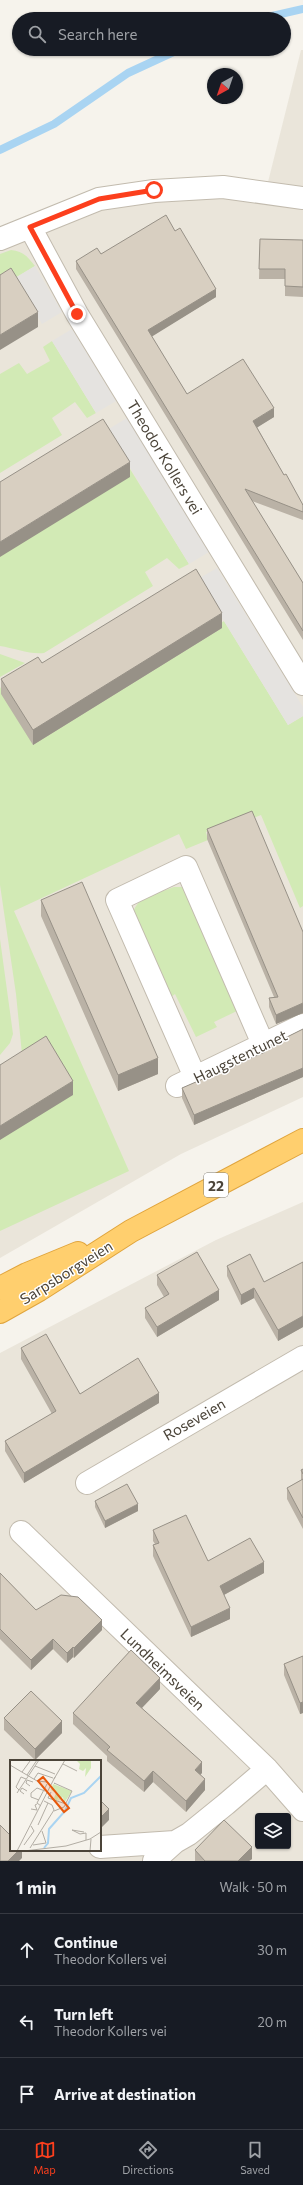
<!DOCTYPE html>
<html lang="en">
<head>
<meta charset="utf-8">
<style>
	body { margin:0; font-family:Commissioner,sans-serif; background:#242831; color:#f1f3f6 }
	.controls { position:absolute; right:12px; bottom:12px; display:grid; overflow:hidden; border-radius:4px; box-shadow:0 1px 3px #0004 }
	.controls button { width:36px; height:36px; display:grid; place-items:center; padding:0; border:0; border-bottom:1px solid #363941; background:#171b24; color:#f1f3f6; font:20px sans-serif }
	.compass { position:absolute; left:207px; top:68px; width:36px; height:36px; border-radius:50%; background:#171b24; box-shadow:0 1px 3px #0004; rotate:220deg }
	.stop { position:absolute; width:12px; height:12px; margin:-9px; border:3px solid #fc3f1d; border-radius:50%; background:#fff }
	.stop.end { background:#fc3f1d; border-color:#fff; box-shadow:0 1px 4px #0008 }
	.list { margin:0; padding:0; list-style:none }
	h2 { display:flex; justify-content:space-between; align-items:center; height:52px; margin:0; padding:0 16px; font-size:17px }
	h2 small { font-size:13px; font-weight:400; color:#9ea1a6 }
	.list li { display:grid; grid-template-columns:26px 1fr auto; gap:12px; align-items:center; box-sizing:border-box; height:72px; padding:0 16px; border-top:1px solid #363941 }
	.list b { display:block; font-size:15px; white-space:nowrap }
	.list p { margin:0; font-size:13px; white-space:nowrap; color:#9ea1a6 }
	.list em { font-size:13px; font-style:normal; color:#9ea1a6 }
	.icon { flex:none; width:22px; height:22px; fill:none; stroke:currentColor; stroke-width:2; stroke-linecap:round; stroke-linejoin:round }
	.map { position:relative; flex:none; width:303px; height:1861px; overflow:hidden }
	.search { position:absolute; background:#171b24; box-shadow:0 1px 3px #0004; left:12px; right:12px; top:12px; height:44px; display:flex; align-items:center; gap:10px; box-sizing:border-box; padding:0 14px; border-radius:22px; color:#9ea1a6; font-size:15px }
	.sheet { height:268px; background:#171b24 }
	nav { display:flex; justify-content:space-around; align-items:center; box-sizing:border-box; height:56px; border-top:1px solid #363941; background:#171b24; font-size:11px; color:#9ea1a6 }
	nav a { display:grid; justify-items:center; gap:2px }
	nav .on { color:#fc3f1d }
	.map>svg:first-child { display:block }
	.residential { fill:#eae5da; fill-rule:evenodd }
	.green { fill:#d2eab5 }
	.parking { fill:#e5e3e0 }
	.lines { fill:none; stroke-linecap:round; stroke-linejoin:round }
	.stream { stroke:#a9d4f2; stroke-width:8 }
	.minor-casing { stroke:#c2bbae; stroke-width:24 }
	.highway-casing { stroke:#e0a43c; stroke-width:24 }
	.minor { stroke:#fff; stroke-width:22 }
	.highway { stroke:#ffcf6e; stroke-width:22 }
	.wall { fill:#bab2a6 }
	.shaded-wall { fill:#979187 }
	.building { fill:#d8cfc1; stroke:#979187 }
	.route { stroke:#fc3f1d; stroke-width:5 }
	.labels { text-anchor:middle; dominant-baseline:central; stroke-width:3; stroke-linejoin:round; paint-order:stroke }
	.shield { fill:#fff; stroke:#817c74; stroke-width:1 }
	.shield-label { font-size:14px; font-weight:bold; fill:#4b4439 }
	.street-label { font-size:15px; fill:#4b4439; stroke:#fff }
	.inset-river { fill:none; stroke:#a9d4f2; stroke-width:2 }
	.inset-road { fill:none; stroke:#b2ada4; stroke-width:1 }
	.view { fill:#e8590c; fill-opacity:0.15; stroke:#e8590c; stroke-width:2 }
	.inset-edge { fill:none; stroke:#4b4439; stroke-width:2 }
</style>
</head>
<body>
<div class="map">
<svg width="303" height="1861" viewBox="0 0 303 1861">
	<rect width="100%" height="100%" fill="#f6f3ec"/>
	<path class="residential" d="M 301,50 L 303,50 L 303,1097 L 181,1154 L 0,1258 L 0,237 L 44,223 L 147,198 L 223,193 L 263,202 Z
		M 303,1202 L 303,1861 L 0,1861 L 0,1353 L 216,1240 ZM 11,1761 L 100,1761 L 100,1850 L 11,1850 ZM 258,1816 L 288,1816 L 288,1846 L 258,1846 Z"/>
	<path class="green" d="M 11,250 C 23,251 28,257 35,266 L 15,278 L 9,269 L 0,275 L 0,254 Z
		M 52,341 L 96,413 L 87,418 L 75,402 L 52,418 L 62,435 L 0,473 L 0,374 L 19,363 L 27,374 L 50,361 L 43,347 Z
		M 130,469 L 189,564 L 179,569 L 167,558 L 145,572 L 153,586 L 44,653 C 31,655 14,648 0,646 L 0,549 Z
		M 224,621 L 288,725 L 303,716 L 303,906 L 300,908 L 261,815 L 253,818 L 251,813 L 206,832 L 208,840 L 186,849 L 179,834 L 14,911 L 129,1171 L 0,1231 L 0,1138 L 23,1064 L 16,994 L 0,885 L 0,687 L 33,740 Z
		M 0,654 L 25,663 L 0,677 Z
		M 174,887 L 182,887 L 187,894 L 237,1011 L 214,1022 L 217,1027 L 196,1037 L 175,994 L 170,998 L 133,913 C 137,896 159,893 174,887 Z
		M 0,939 L 13,1034 L 10,1043 L 0,1055 Z"/>
	<path class="parking" d="M 35,266 L 62,312 L 42,324 L 15,278 Z
		M 72,329 L 116,401 L 96,413 L 52,341 Z
		M 127,418 L 209,552 L 189,564 L 107,430 Z
		M 217,568 L 303,707 L 303,716 L 288,725 L 198,579 Z"/>
	<g class="lines">
		<path class="stream" d="M 259,19 L 303,9
			M 0,150 L 54,124 L 128,73 L 180,49"/>
		<g class="minor-casing">
			<path id="minor" d="M 30,227 L 77,314 L 303,684
				M 0,239 L 99,199 L 154,191 L 223,187 L 303,198
				M 195,1077 L 117,900 L 186,867 L 263,1044
				M 177,1086 L 303,1025
				M 87,1483 L 303,1357
				M 21,1532 L 267,1769 L 303,1810
				M 100,1847 L 175,1842
				M 154,1861 L 175,1842 L 189,1834 L 226,1804 L 267,1769"/>
		</g>
		<g class="highway-casing">
			<path id="highway" d="M 0,1288 L 27,1274 L 78,1253
				M 0,1312 L 39,1290 L 131,1231 L 303,1140"/>
		</g>
		<use href="#minor" class="minor"/>
		<use href="#highway" class="highway"/>
	</g>
	<path class="wall" d="M 175,231 L 216,297 L 151,336 L 187,394 L 274,417 L 257,427 L 284,475 L 303,505 L 303,504 L 303,520 L 252,501 L 303,583 L 303,640 L 76,269 L 76,261 L 101,254 Z
		M 260,239 L 303,240 L 303,297 L 285,296 L 285,279 L 259,279 Z
		M 222,628 L 33,745 L 1,694 L 1,679 L 42,663 Z
		M 207,829 L 303,932 L 303,1013 L 276,1024 L 269,1007 L 269,998 L 274,997 L 207,839 Z
		M 41,900 L 158,1074 L 118,1091 L 41,916 Z
		M 303,1029 L 303,1077 L 194,1125 L 182,1098 L 182,1088 L 263,1053 L 263,1049 Z
		M 303,1262 L 303,1327 L 278,1341 L 254,1298 L 241,1305 L 227,1276 L 227,1266 L 264,1282 Z
		M 157,1275 L 219,1300 L 157,1337 L 145,1318 L 145,1308 L 164,1297 L 157,1285 Z
		M 21,1348 L 80,1394 L 159,1403 L 24,1483 L 5,1451 L 5,1441 L 52,1414 L 21,1359 Z
		M 303,1469 L 303,1529 L 287,1499 L 287,1488 L 301,1480 L 301,1470 Z
		M 95,1501 L 138,1511 L 105,1528 L 95,1507 Z
		M 153,1530 L 208,1561 L 264,1573 L 224,1595 L 230,1619 L 191,1637 L 153,1556 L 153,1545 L 155,1544 L 153,1541 Z
		M 0,1573 L 36,1610 L 102,1630 L 74,1658 L 73,1657 L 67,1663 L 53,1649 L 31,1670 L 0,1639 Z
		M 303,1656 L 303,1713 L 300,1714 L 284,1675 L 284,1664 Z
		M 160,1689 L 142,1708 L 202,1773 L 200,1774 L 205,1790 L 186,1812 L 153,1782 L 144,1792 L 107,1761 L 107,1756 L 73,1724 L 73,1713 Z
		M 4,1718 L 62,1733 L 35,1760 L 4,1730 Z
		M 195,1850 L 252,1859 L 249,1861 L 195,1861 Z"/>
	<path class="shaded-wall" d="M 216,289 L 216,297 L 148,339 L 148,330 Z
		M 38,312 L 38,327 L 0,350 L 0,335 Z
		M 274,408 L 274,417 L 253,430 L 253,421 Z
		M 130,462 L 130,477 L 0,557 L 0,542 Z
		M 222,613 L 222,628 L 33,745 L 33,730 Z
		M 303,1003 L 303,1013 L 276,1024 L 276,1015 Z
		M 158,1058 L 158,1074 L 118,1091 L 118,1075 Z
		M 303,1068 L 303,1077 L 194,1125 L 194,1115 Z
		M 73,1081 L 73,1095 L 0,1140 L 0,1126 Z
		M 254,1288 L 254,1298 L 241,1305 L 241,1295 Z
		M 219,1290 L 219,1300 L 157,1337 L 157,1327 Z
		M 303,1316 L 303,1327 L 278,1341 L 278,1330 Z
		M 159,1393 L 159,1403 L 24,1483 L 24,1473 Z
		M 138,1504 L 138,1511 L 105,1528 L 105,1521 Z
		M 264,1562 L 264,1573 L 220,1597 L 220,1586 Z
		M 230,1608 L 230,1619 L 191,1637 L 191,1627 Z
		M 102,1620 L 102,1630 L 74,1658 L 74,1648 Z
		M 53,1639 L 53,1649 L 31,1670 L 31,1660 Z
		M 73,1647 L 73,1657 L 67,1663 L 67,1653 Z
		M 160,1678 L 160,1689 L 136,1714 L 136,1703 Z
		M 303,1702 L 303,1713 L 300,1714 L 300,1703 Z
		M 62,1721 L 62,1733 L 35,1760 L 35,1749 Z
		M 202,1762 L 202,1773 L 195,1781 L 195,1770 Z
		M 153,1771 L 153,1782 L 144,1792 L 144,1781 Z
		M 205,1779 L 205,1790 L 186,1812 L 186,1801 Z
		M 109,1809 L 109,1820 L 100,1829 L 100,1818 Z
		M 252,1847 L 252,1859 L 249,1861 L 238,1861 Z
		M 19,1850 L 22,1850 L 22,1858 L 19,1861 L 8,1861 Z"/>
	<path class="building" d="M 166,215 L 175,231 L 180,228 L 216,289 L 148,330 L 187,394 L 243,359 L 274,408 L 253,421 L 284,475 L 286,474 L 303,505 L 303,504 L 303,512 L 245,489 L 303,583 L 303,631 L 76,261 L 97,248 L 101,254 Z
		M 260,239 L 303,240 L 303,287 L 285,286 L 285,269 L 259,269 Z
		M 11,268 L 38,312 L 0,335 L 0,275 Z
		M 103,419 L 130,462 L 0,542 L 0,482 Z
		M 196,569 L 222,613 L 33,730 L 1,679 L 38,657 L 42,663 Z
		M 252,811 L 303,932 L 303,1003 L 276,1015 L 269,998 L 278,997 L 207,829 Z
		M 82,882 L 158,1058 L 118,1075 L 41,900 Z
		M 303,1029 L 303,1068 L 194,1115 L 182,1088 L 265,1052 L 263,1049 Z
		M 46,1036 L 73,1081 L 0,1126 L 0,1065 Z
		M 197,1252 L 219,1290 L 157,1327 L 145,1308 L 169,1294 L 157,1275 Z
		M 250,1254 L 264,1282 L 303,1262 L 303,1316 L 278,1330 L 254,1288 L 241,1295 L 227,1266 Z
		M 46,1334 L 80,1394 L 138,1358 L 159,1393 L 24,1473 L 5,1441 L 56,1411 L 21,1348 Z
		M 303,1469 L 303,1474 L 301,1470 Z
		M 303,1479 L 303,1518 L 287,1488 Z
		M 127,1484 L 138,1504 L 105,1521 L 95,1501 Z
		M 186,1515 L 208,1561 L 250,1538 L 264,1562 L 220,1586 L 230,1608 L 191,1627 L 153,1545 L 159,1543 L 153,1530 Z
		M 0,1573 L 36,1610 L 61,1595 L 78,1597 L 102,1620 L 74,1648 L 73,1647 L 67,1653 L 53,1639 L 31,1660 L 0,1629 Z
		M 131,1650 L 160,1678 L 136,1703 L 202,1762 L 195,1770 L 205,1779 L 186,1801 L 153,1771 L 144,1781 L 107,1750 L 110,1747 L 73,1713 Z
		M 303,1656 L 303,1702 L 300,1703 L 284,1664 Z
		M 31,1691 L 62,1721 L 35,1749 L 4,1718 Z
		M 100,1800 L 109,1809 L 100,1818 Z
		M 224,1820 L 252,1847 L 238,1861 L 205,1861 L 195,1850 Z
		M 0,1825 L 11,1836 L 11,1850 L 19,1850 L 8,1861 L 0,1861 Z"/>
	<g class="lines">
		<path class="route" d="M 77,314 L 30,227 L 99,199 L 154,190"/>
	</g>
	<g class="labels">
		<rect class="shield" x="204" y="1173" width="24" height="24" rx="3"/>
		<g class="shield-label">
			<text x="216" y="1185">22</text>
		</g>
		<g class="street-label">
			<text transform="translate(165 457) rotate(59)">Theodor Kollers vei</text>
			<text transform="translate(240 1056) rotate(-26)">Haugstentunet</text>
			<text transform="translate(66 1272) rotate(-32)">Sarpsborgveien</text>
			<text transform="translate(194 1419) rotate(-30)">Roseveien</text>
			<text transform="translate(163 1669) rotate(44)">Lundheimsveien</text>
		</g>
	</g>
	<g transform="translate(10 1760)">
		<rect width="91" height="91" fill="#f6f3ec"/>
		<path d="M 81,0 L 81,8 L 75,17 L 76,8 L 73,11 L 69,9 L 70,4 L 66,0 ZM 43,24 L 62,31 L 54,43 L 53,37 L 48,41 L 49,36 L 47,41 L 39,38 L 44,38 L 46,33 L 41,30 Z" fill="#d2eab5"/>
		<path class="inset-river" d="M 34,88 L 38,83 L 39,69 L 55,51 L 61,38 L 74,33 L 91,16"/>
		<path class="inset-road" d="M 53,4 L 67,11M 0,5 L 27,21 L 37,22M 25,6 L 45,14M 12,12 L 20,1M 17,15 L 27,0M 24,19 L 28,13 L 43,18M 44,19 L 55,0M 20,26 L 16,23 L 17,20 L 23,22M 9,30 L 6,27 L 11,17 L 16,19M 41,32 L 38,38 L 56,44M 7,33 L 29,0M 14,34 L 10,31 L 12,28 L 17,31M 29,40 L 21,37 L 21,33 L 27,28 L 35,31M 31,46 L 27,43 L 37,24M 21,49 L 27,50 L 25,45 L 27,44M 44,51 L 54,47 L 62,31 L 44,23 L 45,24M 28,65 L 38,43M 74,72 L 62,70 L 70,74 L 76,73 L 76,80M 14,85 L 24,71 L 21,66M 23,85 L 36,83 L 32,71M 20,88 L 44,50 L 42,45 L 34,41M 7,91 L 45,17M 14,91 L 56,86 L 80,79 L 91,72M 80,91 L 81,79"/>
		<path class="view" d="M 33,17 L 59,48 L 54,52 L 28,21 Z"/>
		<rect width="91" height="91" class="inset-edge"/>
	</g>
</svg>
<div class="controls">
<button><svg class="icon" aria-label="layers" viewBox="0 0 24 24"><path d="M12 4l9 5-9 5-9-5zM3 14l9 5 9-5"/></svg></button>
</div>
<svg class="compass" viewBox="-18 -18 36 36"><path d="M0-13l5 13h-10z" fill="#e53935"/><path d="M0 13l5-13h-10z" fill="#9ea1a6"/></svg>
<div class="stop" style="left:154px;top:190px"></div>
<div class="stop end" style="left:77px;top:314px"></div>
<div class="search"><svg class="icon" aria-label="search" viewBox="0 0 24 24"><circle cx="10" cy="10" r="6"/><path d="M15 15l6 6"/></svg>Search here</div>
</div>
<section class="sheet">
<h2>1 min<small>Walk · 50 m</small></h2>
<ul class="list">
<li><svg class="icon" aria-label="ahead" viewBox="0 0 24 24"><path d="M12 20V5M6 11l6-6 6 6"/></svg><div><b>Continue</b><p>Theodor Kollers vei</p></div><em>30 m</em></li>
<li><svg class="icon" aria-label="left" viewBox="0 0 24 24"><path d="M17 20v-9H6M10 6l-5 5 5 5"/></svg><div><b>Turn left</b><p>Theodor Kollers vei</p></div><em>20 m</em></li>
<li><svg class="icon" aria-label="arrive" viewBox="0 0 24 24"><path d="M6 21V4h12l-3 4 3 4H6"/></svg><div><b>Arrive at destination</b></div></li>
</ul>
</section>
<nav>
<a class="on"><svg class="icon" aria-label="map" viewBox="0 0 24 24"><path d="M3 6l6-2 6 2 6-2v14l-6 2-6-2-6 2zM9 4v14M15 6v14"/></svg>Map</a>
<a><svg class="icon" aria-label="directions" viewBox="0 0 24 24"><path d="M12 3l9 9-9 9-9-9zM9 14v-3h6M13 9l2 2-2 2"/></svg>Directions</a>
<a><svg class="icon" aria-label="saved" viewBox="0 0 24 24"><path d="M7 4h10v16l-5-4-5 4z"/></svg>Saved</a>
</nav>
</body>
</html>
